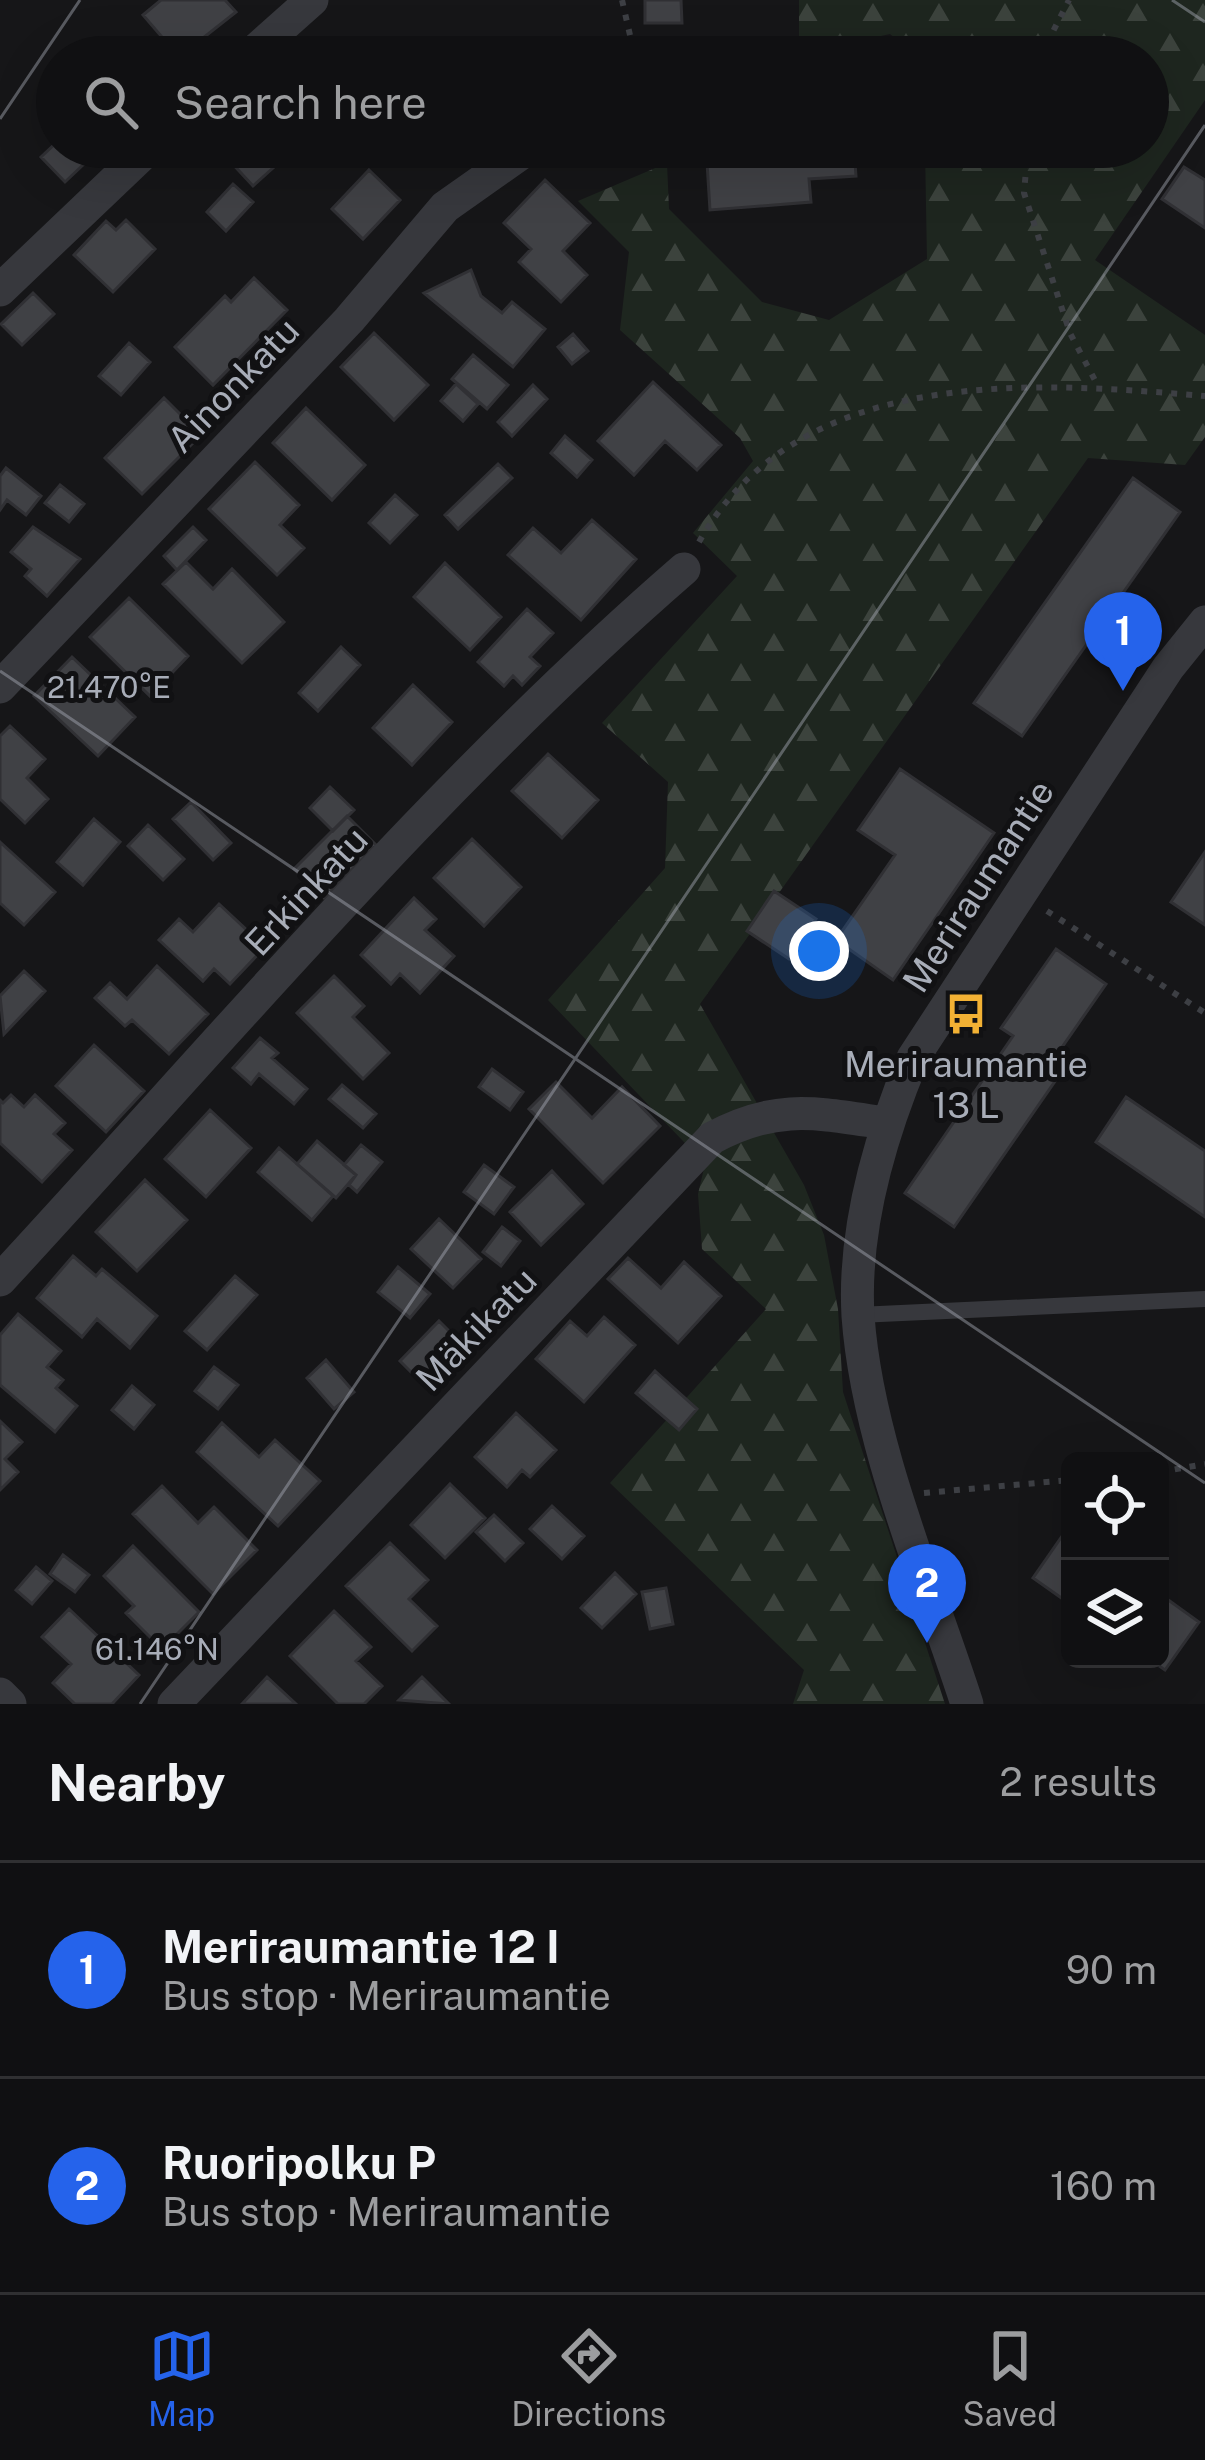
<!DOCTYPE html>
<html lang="en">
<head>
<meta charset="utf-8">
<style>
	body { margin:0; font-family:"Public Sans",sans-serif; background:#1e1e20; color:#f1f3f6 }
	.controls { position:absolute; right:36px; bottom:36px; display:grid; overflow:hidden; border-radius:18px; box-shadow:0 12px 48px #0002 }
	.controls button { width:108px; height:108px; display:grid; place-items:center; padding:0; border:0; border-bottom:3px solid #303032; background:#101012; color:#f1f3f6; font:60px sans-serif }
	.you { position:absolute; left:819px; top:951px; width:42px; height:42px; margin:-30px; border:9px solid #fff; border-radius:50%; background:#1a73e8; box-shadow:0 0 0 18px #1a73e833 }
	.badge { display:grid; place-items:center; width:78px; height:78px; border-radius:50%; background:#2563eb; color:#fff; font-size:39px; font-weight:700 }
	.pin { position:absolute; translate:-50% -99px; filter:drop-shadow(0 3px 6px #0008) }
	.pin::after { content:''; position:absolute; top:63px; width:42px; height:36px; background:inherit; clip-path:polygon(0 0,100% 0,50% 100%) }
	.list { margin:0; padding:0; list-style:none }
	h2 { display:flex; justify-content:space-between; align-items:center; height:156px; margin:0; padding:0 48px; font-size:51px }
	h2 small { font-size:39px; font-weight:400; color:#9c9d9f }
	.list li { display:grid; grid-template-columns:78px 1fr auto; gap:36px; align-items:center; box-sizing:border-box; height:216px; padding:0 48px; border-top:3px solid #303032 }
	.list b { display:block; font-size:45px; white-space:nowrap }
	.list p { margin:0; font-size:39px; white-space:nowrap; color:#9c9d9f }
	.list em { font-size:39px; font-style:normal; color:#9c9d9f }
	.icon { flex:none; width:66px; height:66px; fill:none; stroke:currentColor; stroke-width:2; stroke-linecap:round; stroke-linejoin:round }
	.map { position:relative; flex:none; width:1205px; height:1704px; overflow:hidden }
	.search { position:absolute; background:#101012; box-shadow:0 12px 48px #0002; left:36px; right:36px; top:36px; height:132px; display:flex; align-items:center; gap:30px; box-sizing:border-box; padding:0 42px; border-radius:66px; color:#9c9d9f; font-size:45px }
	.sheet { height:588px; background:#101012 }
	nav { display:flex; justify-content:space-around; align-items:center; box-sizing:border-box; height:168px; border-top:3px solid #303032; background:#101012; font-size:33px; color:#9c9d9f }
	nav a { display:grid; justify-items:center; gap:6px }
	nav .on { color:#2563eb }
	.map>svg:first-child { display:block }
	.forest { fill:url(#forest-firs) }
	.building { fill:#404145; stroke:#303034; stroke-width:3 }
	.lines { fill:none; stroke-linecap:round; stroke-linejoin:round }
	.path { stroke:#3d3f44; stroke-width:6; stroke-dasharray:6 9; stroke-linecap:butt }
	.service { stroke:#37383d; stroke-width:16 }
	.minor { stroke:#37383d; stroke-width:33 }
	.ticks { fill:none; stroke:#a8adb8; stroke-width:3; stroke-opacity:0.45 }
	.labels { text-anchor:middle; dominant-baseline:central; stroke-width:10; stroke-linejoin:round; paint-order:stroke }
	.street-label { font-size:36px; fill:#a8adb8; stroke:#111113 }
	.poi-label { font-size:36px; fill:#a8adb8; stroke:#111113 }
	.ticks-label { font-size:30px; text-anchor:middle; fill:#a8adb8; stroke:#111113; stroke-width:10; stroke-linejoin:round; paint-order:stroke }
</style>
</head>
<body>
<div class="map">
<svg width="1205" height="1704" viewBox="0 0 1205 1704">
	<defs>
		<pattern id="forest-firs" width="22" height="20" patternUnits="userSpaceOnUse" patternTransform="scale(3)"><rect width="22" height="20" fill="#1e261f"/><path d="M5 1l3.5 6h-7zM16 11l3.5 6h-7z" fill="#3c433d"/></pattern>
	</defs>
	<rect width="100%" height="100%" fill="#161618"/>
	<path class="forest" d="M 799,0 L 1205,0 L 1205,100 L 1095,260 L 1205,335 L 1205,437 L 1185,465 L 1088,458 L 700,1004 L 804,1185 L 824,1235 L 838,1309 L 843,1392 L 945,1704 L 793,1704 L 804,1670 L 610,1483 L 766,1309 L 702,1249 L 698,1194 L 705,1164 L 548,1000 L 665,868 L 668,782 L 602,723 L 737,576 L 693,533 L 753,461 L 740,438 L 620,330 L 629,252 L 578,201 L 667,163 L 669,209 L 762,302 L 829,320 L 927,259 L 925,147 L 1148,147 L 1148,57 L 919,57 L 890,34 L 799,54 Z"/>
	<path class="building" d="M 161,0 L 225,0 L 236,12 L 179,57 L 143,15 Z
		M 645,0 L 681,0 L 682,23 L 645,23 Z
		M 57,142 L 57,147 L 102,147 L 65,182 L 41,157 Z
		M 244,147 L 253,147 L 273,168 L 253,186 L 229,160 Z
		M 706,147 L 854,147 L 856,176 L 809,179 L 811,202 L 710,210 Z
		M 1184,167 L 1205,180 L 1205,228 L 1162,199 Z
		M 369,170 L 400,200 L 363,239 L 332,209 Z
		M 545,180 L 590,223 L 563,251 L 587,275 L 561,302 L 519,262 L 531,249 L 504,223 Z
		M 233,184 L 253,202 L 226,231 L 207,212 Z
		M 126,220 L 155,249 L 113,292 L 74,255 L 106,221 L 116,230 Z
		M 471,270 L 481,296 L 502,313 L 512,302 L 545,329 L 513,367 L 424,293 Z
		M 254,278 L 287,310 L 213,385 L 175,347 L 225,296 L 231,302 Z
		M 33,293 L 54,314 L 22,345 L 1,324 Z
		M 374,333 L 428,385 L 394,420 L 341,367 Z
		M 573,334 L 588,351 L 572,364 L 558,347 Z
		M 129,343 L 150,362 L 121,395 L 99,376 Z
		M 473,355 L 508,385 L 487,409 L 452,379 Z
		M 653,382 L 721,445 L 697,470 L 665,441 L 634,475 L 598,441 Z
		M 456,384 L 478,404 L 463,421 L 441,401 Z
		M 533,385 L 547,399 L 512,436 L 498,422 Z
		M 164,398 L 201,435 L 142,494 L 105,458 Z
		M 306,408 L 365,465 L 332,500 L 273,443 Z
		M 565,436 L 592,460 L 577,477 L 551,453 Z
		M 255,462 L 299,505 L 280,525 L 304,548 L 277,575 L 209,509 Z
		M 498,464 L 512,478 L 458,529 L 445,515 Z
		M 6,468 L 41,496 L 26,515 L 7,500 L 0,510 L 0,476 Z
		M 1133,478 L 1180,512 L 1022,736 L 974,703 Z
		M 60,485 L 84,504 L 69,522 L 45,503 Z
		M 395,495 L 417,515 L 390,543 L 369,523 Z
		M 592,520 L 636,559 L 581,620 L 508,555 L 533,528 L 561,553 Z
		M 33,527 L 80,559 L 47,596 L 25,576 L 31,569 L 11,552 Z
		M 193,527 L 206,540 L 177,570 L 164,556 Z
		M 186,562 L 213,589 L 232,569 L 284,622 L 242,663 L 163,584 Z
		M 445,563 L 501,617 L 470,650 L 414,597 Z
		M 129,598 L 188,656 L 150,696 L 90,637 Z
		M 527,609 L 553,633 L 530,657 L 540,666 L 522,685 L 513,676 L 504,686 L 478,662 Z
		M 341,647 L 360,665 L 318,711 L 299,693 Z
		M 72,657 L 135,717 L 98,756 L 34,696 Z
		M 413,685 L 452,722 L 412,765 L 373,728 Z
		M 10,726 L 45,759 L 27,778 L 48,799 L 25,823 L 0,799 L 0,736 Z
		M 548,754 L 598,800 L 562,838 L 512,791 Z
		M 900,769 L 994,833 L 893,980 L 836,940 L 895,855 L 858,830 Z
		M 330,787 L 354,810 L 333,831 L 310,808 Z
		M 191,802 L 231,843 L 213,860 L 173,819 Z
		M 347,816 L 376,845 L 324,898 L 294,869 Z
		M 94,819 L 120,842 L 83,885 L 57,862 Z
		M 148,825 L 184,859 L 163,880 L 128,846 Z
		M 472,839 L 521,887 L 484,926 L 434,878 Z
		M 0,842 L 55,892 L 24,925 L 0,903 Z
		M 1205,852 L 1205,925 L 1171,902 Z
		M 774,891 L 816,919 L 789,959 L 747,931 Z
		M 414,898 L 436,919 L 425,930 L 454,956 L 420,993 L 400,974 L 391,984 L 361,955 Z
		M 219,904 L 265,947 L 230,984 L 214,969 L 203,981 L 159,940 L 179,919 L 193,932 Z
		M 1056,949 L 1106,984 L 1049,1066 L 1060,1074 L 954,1227 L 905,1193 L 1013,1036 L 1001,1028 Z
		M 157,966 L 208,1014 L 169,1054 L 132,1020 L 125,1026 L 95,998 L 110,983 L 127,999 Z
		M 24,971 L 45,991 L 4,1034 L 0,996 Z
		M 334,976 L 364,1006 L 353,1017 L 389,1053 L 363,1079 L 297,1013 Z
		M 260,1038 L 278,1053 L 272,1058 L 307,1089 L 294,1104 L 259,1074 L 251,1084 L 233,1068 Z
		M 94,1045 L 144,1091 L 106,1132 L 56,1086 Z
		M 492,1069 L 523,1092 L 510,1110 L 479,1087 Z
		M 556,1082 L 592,1118 L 622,1087 L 660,1126 L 603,1183 L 529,1109 Z
		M 342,1085 L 376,1114 L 363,1128 L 329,1099 Z
		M 11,1095 L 24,1107 L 35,1095 L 65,1123 L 54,1134 L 72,1150 L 42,1182 L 0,1143 L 0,1100 L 3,1103 Z
		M 1126,1097 L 1205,1151 L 1205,1217 L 1096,1142 Z
		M 210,1110 L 251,1148 L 206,1197 L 165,1159 Z
		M 317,1141 L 356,1175 L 336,1198 L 297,1164 Z
		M 361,1145 L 382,1162 L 357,1192 L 349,1185 L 356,1175 L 344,1165 Z
		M 279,1148 L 333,1196 L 312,1220 L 258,1172 Z
		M 484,1165 L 514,1187 L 494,1214 L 464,1192 Z
		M 552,1171 L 583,1204 L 541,1245 L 510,1212 Z
		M 145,1180 L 187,1220 L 137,1271 L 96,1232 Z
		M 439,1219 L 481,1259 L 453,1288 L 411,1249 Z
		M 502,1227 L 520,1241 L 501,1266 L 483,1252 Z
		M 73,1256 L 96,1276 L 102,1269 L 157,1316 L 130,1348 L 97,1319 L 82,1337 L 37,1298 Z
		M 628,1258 L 661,1288 L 684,1262 L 721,1296 L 678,1343 L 608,1279 Z
		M 398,1267 L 430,1294 L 410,1318 L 378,1292 Z
		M 235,1276 L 257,1295 L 207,1350 L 185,1331 Z
		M 18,1314 L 61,1351 L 47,1367 L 63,1380 L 56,1388 L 77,1406 L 55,1432 L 0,1385 L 0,1335 Z
		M 604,1317 L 635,1345 L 584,1402 L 536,1359 L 570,1321 L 587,1336 Z
		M 439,1321 L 472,1354 L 433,1394 L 400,1361 Z
		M 326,1360 L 354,1392 L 334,1409 L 307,1378 Z
		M 214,1367 L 238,1385 L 218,1409 L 195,1391 Z
		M 655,1371 L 697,1409 L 679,1430 L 636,1393 Z
		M 132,1386 L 154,1405 L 134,1429 L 112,1410 Z
		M 516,1413 L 556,1450 L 530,1477 L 522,1470 L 507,1487 L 475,1457 Z
		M 0,1421 L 22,1442 L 5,1459 L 18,1472 L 0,1490 Z
		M 222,1423 L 259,1457 L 275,1440 L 320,1481 L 278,1526 L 197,1452 Z
		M 450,1484 L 485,1518 L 445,1558 L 411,1525 Z
		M 162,1486 L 198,1523 L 214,1507 L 257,1550 L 213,1594 L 133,1514 Z
		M 552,1506 L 584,1536 L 562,1559 L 530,1529 Z
		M 494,1515 L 523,1543 L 505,1561 L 476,1532 Z
		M 1067,1529 L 1070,1531 L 1070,1604 L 1033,1578 Z
		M 390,1543 L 428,1580 L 409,1599 L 437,1626 L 412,1651 L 346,1586 Z
		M 133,1546 L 199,1612 L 162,1649 L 126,1613 L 134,1606 L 104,1576 Z
		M 63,1555 L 89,1575 L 75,1592 L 50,1574 Z
		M 36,1567 L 52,1581 L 32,1604 L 16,1590 Z
		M 615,1573 L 636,1594 L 602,1628 L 581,1608 Z
		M 666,1588 L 673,1624 L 650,1629 L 642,1592 Z
		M 1160,1594 L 1199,1622 L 1165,1670 L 1149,1659 L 1160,1659 Z
		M 69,1609 L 139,1675 L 112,1704 L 75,1704 L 53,1683 L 71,1664 L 42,1637 Z
		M 334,1611 L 371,1647 L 356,1661 L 382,1686 L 364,1704 L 338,1704 L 290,1656 Z
		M 267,1677 L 296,1704 L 242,1704 Z
		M 422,1677 L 449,1704 L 399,1700 Z"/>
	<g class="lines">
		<path class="path" d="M 622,0 L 635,57
			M 1040,57 L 1069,0
			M 1028,147 L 1024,193 L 1070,333 L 1098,386
			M 699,542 C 799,365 1030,381 1205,396
			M 1047,911 L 1205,1013
			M 1160,1472 L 1205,1464
			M 924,1493 L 1070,1480"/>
		<path class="service" d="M 858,1315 L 1205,1299"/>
		<path class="minor" d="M 248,57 L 312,0
			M 0,290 L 150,147
			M 0,687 L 349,320 L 445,207 L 530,147
			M 0,1280 C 223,1039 436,784 684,569
			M 0,1694 L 10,1704
			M 174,1704 L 712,1138 C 777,1103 816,1113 885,1123
			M 967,1704 C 928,1583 867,1443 858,1316 C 853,1229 880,1137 913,1058 L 1168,668 L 1205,622"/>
	</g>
	<path class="ticks" d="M 1172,0 L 1205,22M 0,119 L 80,0M 0,671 L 1205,1483M 140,1704 L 1205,125"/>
	<defs>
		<g id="bus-bare" transform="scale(3.24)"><path d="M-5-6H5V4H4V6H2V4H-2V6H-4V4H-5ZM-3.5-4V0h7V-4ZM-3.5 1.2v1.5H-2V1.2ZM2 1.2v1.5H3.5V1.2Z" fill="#f2b134" stroke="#111113" stroke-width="2.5" paint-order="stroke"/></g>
	</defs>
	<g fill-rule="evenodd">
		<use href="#bus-bare" x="966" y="1014"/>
	</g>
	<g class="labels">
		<g class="street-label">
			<text transform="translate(233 385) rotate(-46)">Ainonkatu</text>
			<text transform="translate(978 886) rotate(-57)">Meriraumantie</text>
			<text transform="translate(306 891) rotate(-47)">Erkinkatu</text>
			<text transform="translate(476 1329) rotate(-46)">Mäkikatu</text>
		</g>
		<g class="poi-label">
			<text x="966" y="1064">Meriraumantie<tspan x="966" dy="41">13 L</tspan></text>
		</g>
	</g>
	<g class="ticks-label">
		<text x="109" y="698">21.470°E</text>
		<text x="157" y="1660">61.146°N</text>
	</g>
</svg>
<div class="controls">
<button><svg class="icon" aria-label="locate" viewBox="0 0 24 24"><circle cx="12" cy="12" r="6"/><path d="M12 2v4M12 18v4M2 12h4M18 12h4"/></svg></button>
<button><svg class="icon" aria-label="layers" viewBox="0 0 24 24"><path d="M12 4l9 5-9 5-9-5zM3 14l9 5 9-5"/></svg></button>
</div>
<div class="you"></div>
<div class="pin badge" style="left:1123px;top:691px">1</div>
<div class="pin badge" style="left:927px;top:1643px">2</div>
<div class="search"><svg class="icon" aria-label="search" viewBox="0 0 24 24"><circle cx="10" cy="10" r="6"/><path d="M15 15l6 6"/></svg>Search here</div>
</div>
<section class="sheet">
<h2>Nearby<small>2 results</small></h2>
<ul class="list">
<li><span class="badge">1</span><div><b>Meriraumantie 12 I</b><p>Bus stop · Meriraumantie</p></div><em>90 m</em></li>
<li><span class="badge">2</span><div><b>Ruoripolku P</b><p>Bus stop · Meriraumantie</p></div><em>160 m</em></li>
</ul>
</section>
<nav>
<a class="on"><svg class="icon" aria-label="map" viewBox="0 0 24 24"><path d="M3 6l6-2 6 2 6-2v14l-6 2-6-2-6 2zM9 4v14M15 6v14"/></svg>Map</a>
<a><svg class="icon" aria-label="directions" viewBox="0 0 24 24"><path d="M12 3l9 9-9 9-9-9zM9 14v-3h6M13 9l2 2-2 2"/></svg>Directions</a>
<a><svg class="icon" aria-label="saved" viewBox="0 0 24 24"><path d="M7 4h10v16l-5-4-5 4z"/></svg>Saved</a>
</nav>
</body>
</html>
